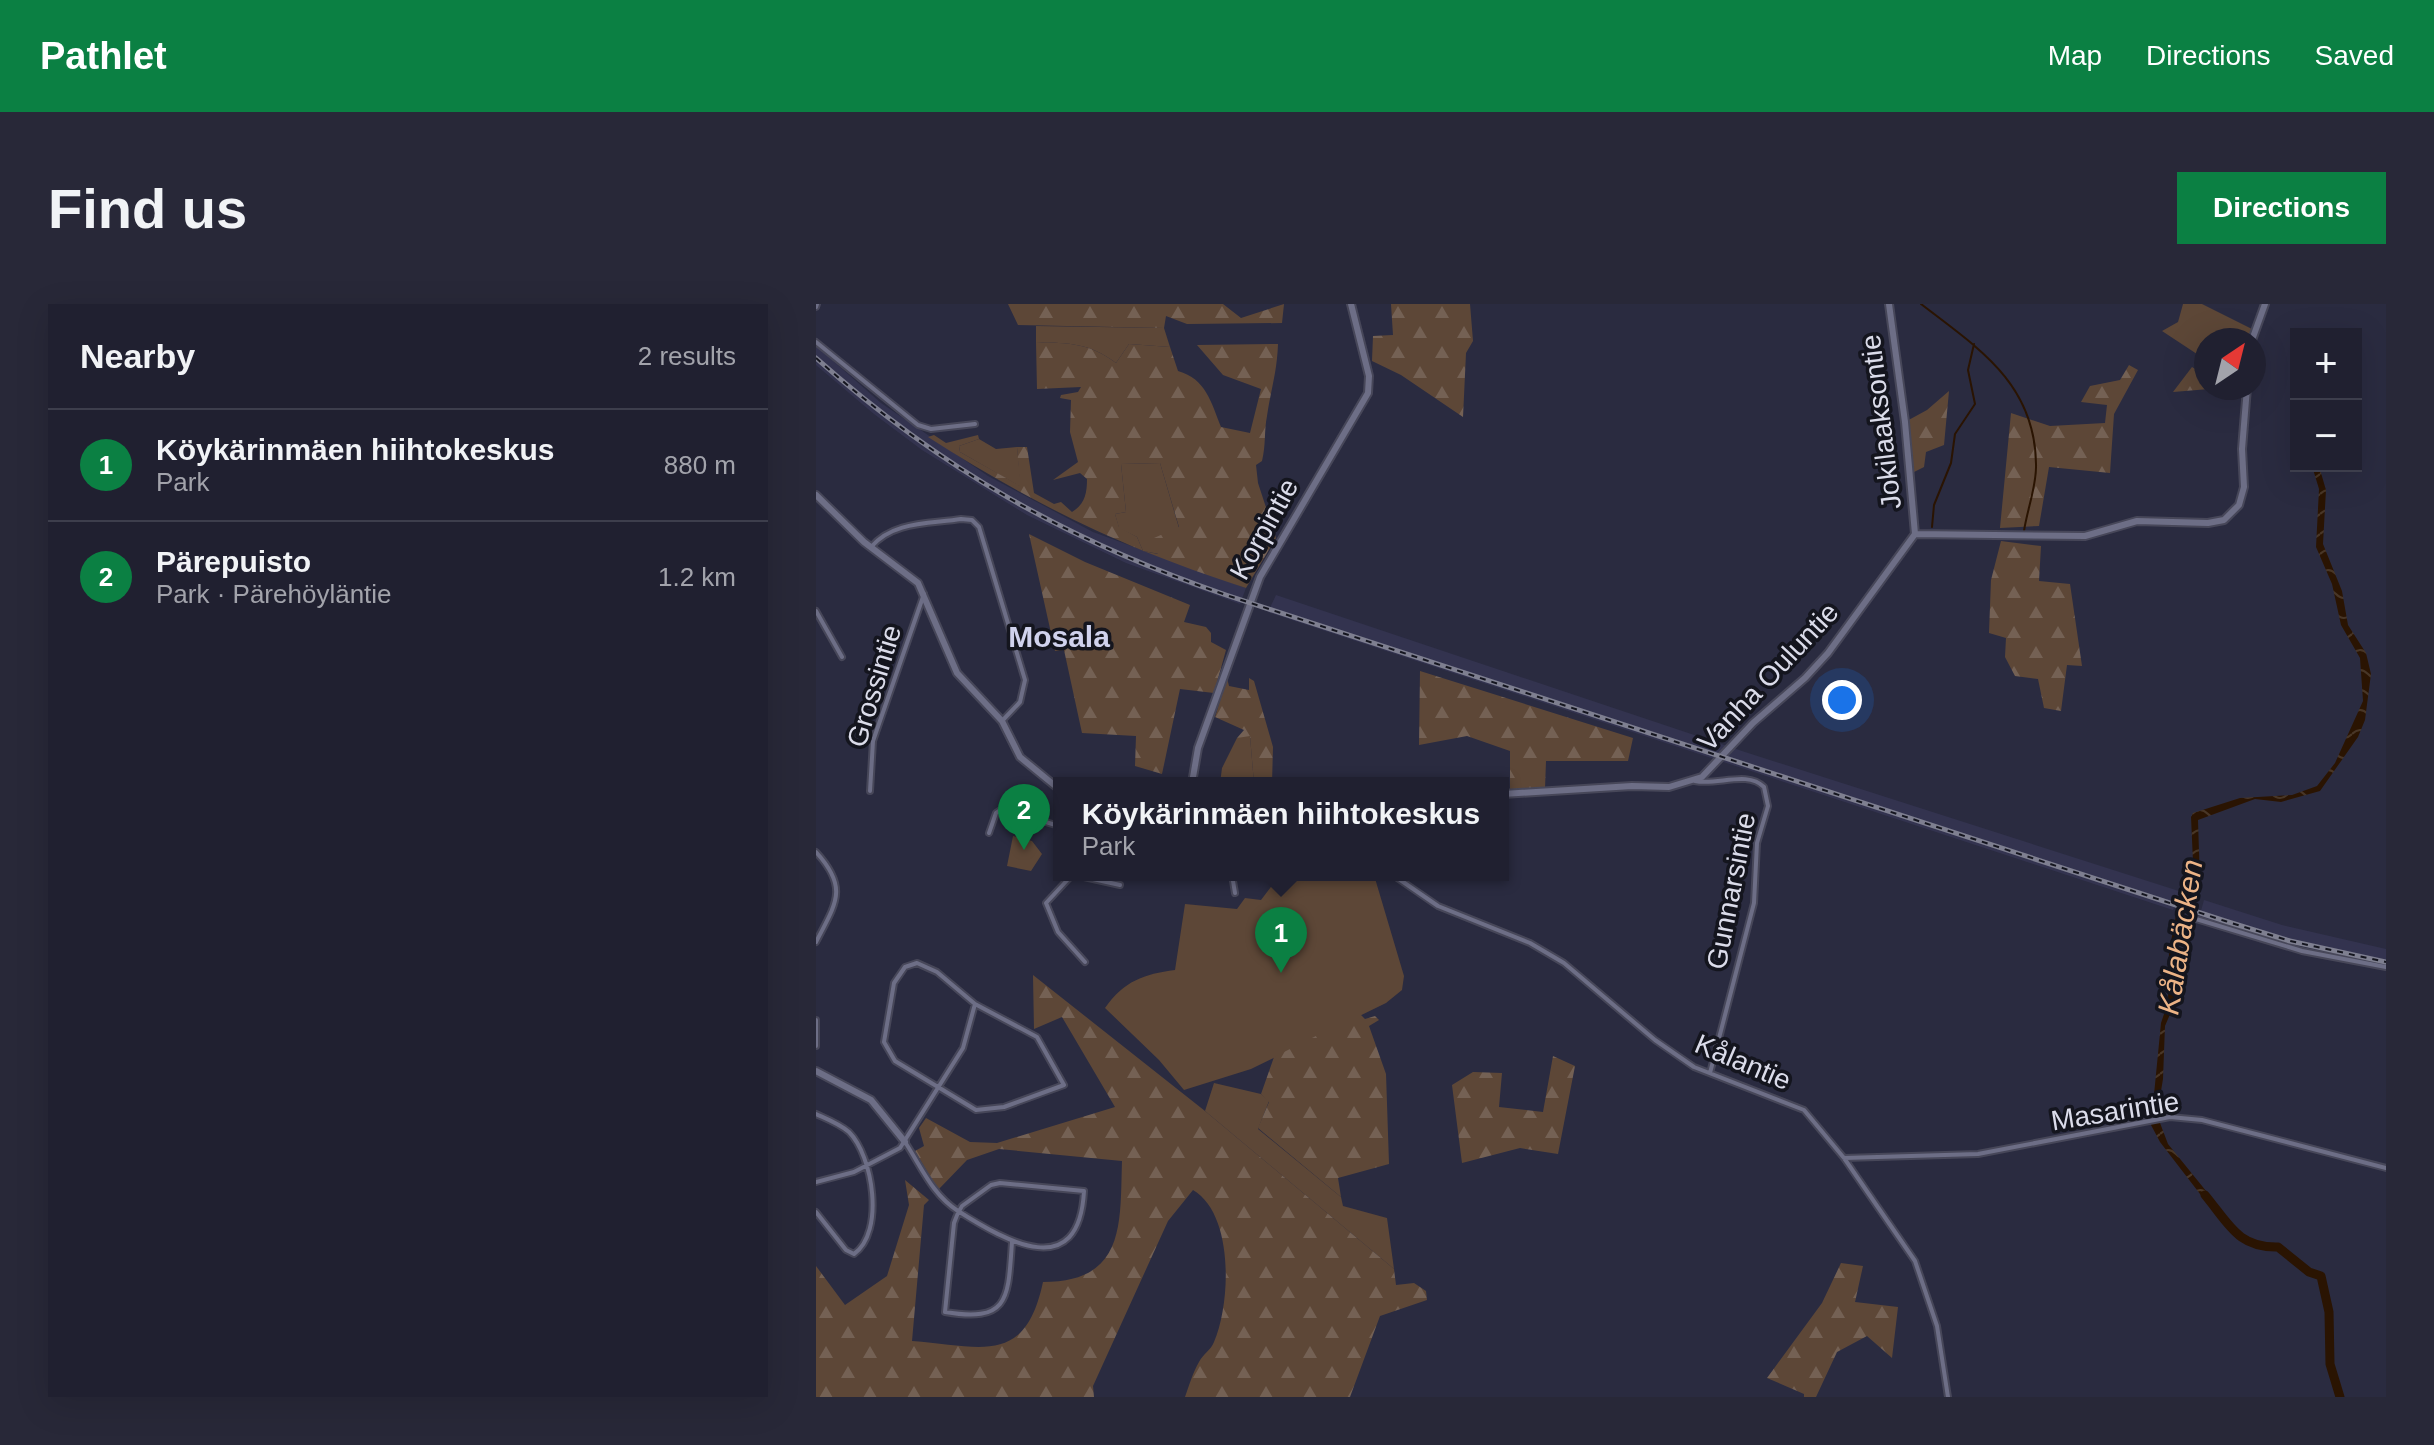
<!DOCTYPE html>
<html lang="en">
<head>
<meta charset="utf-8">
<style>
	body { margin:0; font-family:Helvetica,sans-serif; background:#282838; color:#f1f3f6 }
	.controls { position:absolute; right:24px; top:24px; display:grid; overflow:hidden; border-radius:0px; box-shadow:0 8px 32px #0002 }
	.controls button { width:72px; height:72px; display:grid; place-items:center; padding:0; border:0; border-bottom:2px solid #3d3e4c; background:#202030; color:#f1f3f6; font:40px sans-serif }
	.compass { position:absolute; left:1378px; top:24px; width:72px; height:72px; border-radius:50%; background:#202030; box-shadow:0 8px 32px #0002; rotate:35deg }
	.you { position:absolute; left:1026px; top:396px; width:28px; height:28px; margin:-20px; border:6px solid #fff; border-radius:50%; background:#1a73e8; box-shadow:0 0 0 12px #1a73e833 }
	.badge { display:grid; place-items:center; width:52px; height:52px; border-radius:50%; background:#0b8043; color:#fff; font-size:26px; font-weight:700 }
	.pin { position:absolute; translate:-50% -66px; filter:drop-shadow(0 2px 4px #0008) }
	.pin::after { content:''; position:absolute; top:42px; width:28px; height:24px; background:inherit; clip-path:polygon(0 0,100% 0,50% 100%) }
	.popup { position:absolute; left:237px; top:473px; width:456px; height:104px; box-sizing:border-box; display:grid; place-content:center; border-radius:0px; background:#202030; filter:drop-shadow(0 2px 6px #0005); font-size:26px; white-space:nowrap; color:#a2a3ab }
	.popup b { font-size:30px; color:#f1f3f6 }
	.popup::after { content:''; position:absolute; left:50%; top:100%; margin-left:-16px; border:16px solid transparent; border-top-color:#202030 }
	.list { margin:0; padding:0; list-style:none }
	h2 { display:flex; justify-content:space-between; align-items:center; height:104px; margin:0; padding:0 32px; font-size:34px }
	h2 small { font-size:26px; font-weight:400; color:#a2a3ab }
	.list li { display:grid; grid-template-columns:52px 1fr auto; gap:24px; align-items:center; box-sizing:border-box; height:112px; padding:0 32px; border-top:2px solid #3d3e4c }
	.list b { display:block; font-size:30px; white-space:nowrap }
	.list p { margin:0; font-size:26px; white-space:nowrap; color:#a2a3ab }
	.list em { font-size:26px; font-style:normal; color:#a2a3ab }
	.map { position:relative; flex:none; width:1570px; height:1093px; overflow:hidden; border-radius:0px }
	header { display:flex; align-items:center; gap:48px; box-sizing:border-box; height:112px; padding:0 40px; background:#0b8043; color:#fff }
	header strong { font-size:38px }
	nav { display:flex; gap:44px; margin-inline-start:auto; font-size:28px }
	.intro { display:flex; align-items:center; justify-content:space-between; box-sizing:border-box; height:192px; padding:0 48px }
	h1 { margin:0; font-size:56px }
	.button { padding:20px 36px; border-radius:0px; background:#0b8043; color:#fff; font-size:28px; font-weight:700 }
	main { display:flex; gap:48px; padding:0 48px }
	aside { flex:1; background:#202030; border-radius:0px; box-shadow:0 8px 32px #0002 }
	.map>svg:first-child { display:block }
	.built { fill:#33334f }
	.green { fill:#5d4737 }
	.forest { fill:url(#forest-firs); fill-rule:evenodd }
	.water { fill:url(#water-waves) }
	.lines { fill:none; stroke-linecap:round; stroke-linejoin:round }
	.stream { stroke:#2a1402; stroke-width:2 }
	.river { stroke:#2a1402; stroke-width:9 }
	.street-casing { stroke:#474759; stroke-width:8 }
	.secondary-casing { stroke:#474759; stroke-width:10 }
	.street { stroke:#6d6e86; stroke-width:4 }
	.secondary { stroke:#6d6e86; stroke-width:6 }
	.rail-casing { stroke:#7e7f90; stroke-width:5 }
	.rail { stroke:#14151e; stroke-width:2; stroke-dasharray:6; stroke-linecap:butt }
	.labels { text-anchor:middle; dominant-baseline:central; stroke-width:7; stroke-linejoin:round; paint-order:stroke }
	.street-label { font-size:28px; fill:#dbdcea; stroke:#14151e }
	.neighbourhood-label { font-size:30px; font-weight:bold; fill:#d0d2ed; stroke:#14151e }
	.water-label { font-size:30px; font-style:italic; fill:#ecb386; stroke:#14151e }
</style>
</head>
<body>
<header>
<strong>Pathlet</strong>
<nav><a>Map</a><a>Directions</a><a>Saved</a></nav>
</header>
<div class="intro"><h1>Find us</h1><a class="button">Directions</a></div>
<main>
<aside>
<h2>Nearby<small>2 results</small></h2>
<ul class="list">
<li><span class="badge">1</span><div><b>Köykärinmäen hiihtokeskus</b><p>Park</p></div><em>880 m</em></li>
<li><span class="badge">2</span><div><b>Pärepuisto</b><p>Park · Pärehöyläntie</p></div><em>1.2 km</em></li>
</ul>
</aside>
<div class="map">
<svg width="1570" height="1093" viewBox="0 0 1570 1093">
	<defs>
		<pattern id="forest-firs" width="22" height="20" patternUnits="userSpaceOnUse" patternTransform="scale(2)"><rect width="22" height="20" fill="#5d4737"/><path d="M5 1l3.5 6h-7zM16 11l3.5 6h-7z" fill="#746154"/></pattern>
		<pattern id="water-waves" width="16" height="10" patternUnits="userSpaceOnUse" patternTransform="scale(2)"><rect width="16" height="10" fill="#2a1402"/><path d="M0 5q4-4 8 0t8 0" fill="none" stroke="#483627"/></pattern>
	</defs>
	<rect width="100%" height="100%" fill="#2a2b40"/>
	<path class="built" d="M 0,42 L 65,99 L 172,172 L 277,228 L 430,284 L 424,300 L 310,259 L 211,211 L 106,146 L 58,110 L 0,61 Z
		M 460,291 L 929,448 L 1366,588 L 1357,606 L 452,308 Z
		M 1388,596 L 1466,621 L 1570,645 L 1570,663 L 1383,614 Z"/>
	<path class="green" d="M 1367,0 L 1386,0 L 1436,25 L 1432,36 L 1415,36 L 1401,31 L 1398,36 L 1390,36 L 1390,56 L 1346,27 L 1362,18 Z
		M 220,22 L 348,24 L 354,43 L 313,40 L 300,59 C 274,39 253,39 220,38 Z
		M 163,135 L 180,145 L 201,143 L 205,183 L 144,148 L 143,142 Z
		M 344,159 L 363,224 L 343,250 L 327,247 L 321,233 L 303,224 L 299,210 L 310,208 L 305,160 Z
		M 430,431 L 434,432 L 438,479 L 404,479 L 406,464 L 421,434 Z
		M 197,532 L 216,537 L 226,550 L 215,567 L 191,562 Z
		M 464,571 L 558,571 L 588,672 L 586,686 L 570,699 L 435,765 L 368,786 L 343,756 L 289,704 C 308,677 328,670 359,666 L 369,600 L 421,605 L 429,594 L 445,596 Z
		M 398,779 L 445,790 L 453,797 L 442,825 L 525,893 L 527,902 L 571,914 L 578,965 L 389,807 Z"/>
	<path class="forest" d="M 192,0 L 407,0 L 425,14 L 468,0 L 466,19 L 371,20 L 350,12 L 348,24 L 202,21 Z
		M 575,0 L 654,0 L 657,37 L 650,49 L 647,113 L 585,71 L 556,57 L 557,32 L 577,31 Z
		M 220,38 C 253,39 274,39 300,59 L 313,40 L 354,43 L 362,67 C 390,75 395,98 405,123 L 434,129 L 445,85 L 407,71 L 381,41 L 462,40 C 461,68 455,85 451,112 C 448,127 450,141 446,157 L 440,161 L 442,179 L 460,234 L 430,284 C 309,245 218,201 112,133 L 118,131 L 130,139 L 162,131 L 163,135 L 143,142 L 144,148 L 204,182 L 201,143 L 211,143 L 218,189 L 238,200 L 245,198 L 256,208 C 269,200 271,189 271,175 L 264,169 L 237,176 L 262,158 L 254,128 L 255,96 L 244,94 L 245,91 L 262,88 L 265,83 L 221,85 ZM 344,159 L 363,223 L 338,234 L 342,250 L 327,247 L 321,233 L 303,223 L 299,210 L 310,208 L 305,160 Z
		M 1313,61 L 1322,66 L 1298,110 L 1294,169 L 1233,163 L 1223,222 L 1184,224 L 1195,109 L 1234,122 L 1289,119 L 1291,101 L 1265,98 L 1274,82 L 1304,76 Z
		M 1376,63 L 1390,72 L 1390,84 L 1405,84 L 1357,88 Z
		M 1133,87 L 1128,141 L 1110,148 L 1108,163 L 1094,170 L 1089,118 L 1111,106 Z
		M 213,230 L 269,258 L 374,301 L 368,318 L 390,323 L 395,329 L 395,338 L 410,346 L 398,389 L 364,385 L 346,470 L 319,462 L 320,432 L 266,429 L 248,346 L 239,347 Z
		M 1185,237 L 1225,242 L 1223,277 L 1254,280 L 1266,362 L 1251,361 L 1245,407 L 1228,404 L 1222,375 L 1199,372 L 1189,353 L 1190,334 L 1173,329 L 1175,276 Z
		M 604,367 L 817,434 L 812,457 L 730,457 L 729,485 L 694,487 L 694,447 L 651,432 L 603,441 Z
		M 411,374 L 413,382 L 433,386 L 433,374 L 438,377 L 457,443 L 456,479 L 438,479 L 434,432 L 421,434 L 428,426 L 399,413 Z
		M 217,671 L 389,807 L 578,965 L 580,981 L 598,979 L 610,987 L 611,996 L 564,1012 L 534,1093 L 369,1093 C 373,1082 377,1068 383,1058 C 387,1050 395,1046 398,1038 C 415,999 418,910 377,886 L 352,917 L 277,1082 L 278,1093 L 0,1093 L 0,962 L 29,1001 L 71,972 L 93,901 L 89,876 L 113,896 L 108,901 L 96,1037 C 165,1042 209,1063 227,978 C 310,978 304,919 306,857 L 183,845 L 151,856 L 122,886 L 99,847 L 108,842 L 103,824 L 110,814 L 154,838 L 181,839 L 299,803 L 246,713 L 218,725 Z
		M 544,710 L 549,715 L 559,712 L 563,716 L 553,722 L 570,770 L 573,860 L 522,874 L 525,893 L 442,824 L 453,798 L 445,790 L 458,753 Z
		M 737,752 L 759,762 L 742,850 L 704,844 L 646,859 L 636,781 L 657,768 L 686,769 L 683,803 L 727,808 Z
		M 1025,959 L 1047,962 L 1039,998 L 1082,1003 L 1076,1054 L 1051,1032 L 1021,1048 L 1000,1093 L 988,1093 L 988,1090 L 951,1074 L 1006,999 Z"/>
	<path class="water" d="M 1496,162 L 1503,162 L 1510,186 L 1507,240 L 1526,287 L 1532,321 L 1550,349 L 1555,370 L 1549,416 L 1542,433 L 1504,487 L 1465,498 L 1439,495 L 1382,516 L 1384,579 L 1373,593 L 1361,635 L 1358,701 L 1349,722 L 1347,775 L 1341,811 L 1352,840 L 1399,898 L 1394,903 L 1344,838 L 1335,821 L 1345,719 L 1352,698 L 1353,648 L 1361,606 L 1368,593 L 1367,584 L 1377,558 L 1375,513 L 1377,509 L 1424,494 L 1476,491 L 1501,482 L 1519,459 L 1547,397 L 1544,354 L 1525,321 L 1516,280 L 1500,243 L 1503,185 Z"/>
	<g class="lines">
		<path class="stream" d="M 1105,0 C 1162,44 1219,79 1220,160 C 1221,181 1211,206 1208,227
			M 1116,223 L 1118,201 L 1135,159 L 1139,130 L 1159,100 L 1152,66 L 1158,40"/>
		<path class="river" d="M 1389,891 C 1413,920 1422,944 1462,943 L 1493,968 L 1505,972 L 1513,1008 L 1514,1060 L 1524,1093"/>
		<g class="street-casing">
			<path id="street" d="M 0,3 L 1,0
				M 0,38 L 102,121 L 115,125 L 159,120
				M 55,243 C 77,217 113,220 145,215 L 156,216 L 163,223 L 209,376 L 204,398 L 186,417
				M 0,307 L 26,353
				M 879,477 C 901,482 931,466 948,483 L 952,502 L 941,539 L 938,599 L 894,769
				M 54,487 L 57,437 L 108,290
				M 173,529 L 180,509 L 186,505 L 243,522
				M 0,548 C 33,584 20,599 0,638
				M 256,571 L 230,599 L 242,628 L 269,658
				M 259,571 L 304,581
				M 416,571 L 419,589
				M 577,571 L 622,602 L 714,639 L 748,659 L 839,736 L 878,763 L 988,806 L 1028,854 L 1099,957 L 1121,1022 L 1132,1093
				M 1380,615 L 1486,647 L 1570,663
				M 101,659 L 121,668 L 159,700 L 221,733 L 248,781 L 188,803 L 160,806 L 79,757 L 68,738 L 78,679 L 89,663 Z
				M 0,716 L 0,742
				M 0,810 C 11,815 24,820 33,828 C 57,852 69,928 38,950 L 30,946 L 0,908
				M 89,838 C 106,864 116,890 142,907 C 191,938 263,979 268,887 L 184,879 L 175,881 L 146,902 C 142,908 140,913 138,919 L 129,1008 C 194,1019 192,994 196,938
				M 1028,854 L 1162,850 L 1354,813 L 1386,816 L 1570,864
				M 0,878 L 38,868 L 84,844 L 147,744 L 159,700"/>
		</g>
		<g class="secondary-casing">
			<path id="secondary" d="M 1073,0 L 1089,118 L 1099,230
				M 1436,36 L 1449,0
				M 0,191 L 48,238 L 102,279 L 141,369 L 186,417 L 204,453 L 243,485
				M 376,479 L 382,444 L 444,273 L 552,89 L 553,72 L 535,0
				M 687,490 L 816,482 L 853,483 L 886,473 L 937,419 L 989,374 L 1012,349 L 1099,230 L 1269,232 L 1321,217 L 1392,219 L 1408,216 L 1423,201 L 1428,183 L 1426,145 L 1431,84
				M 0,767 L 55,796 L 89,838"/>
		</g>
		<use href="#street" class="street"/>
		<use href="#secondary" class="secondary"/>
		<g class="rail-casing">
			<path id="rail" d="M 0,54 C 125,165 252,237 410,291 L 1409,617 L 1474,637 L 1570,658"/>
		</g>
		<use href="#rail" class="rail"/>
	</g>
	<g class="labels">
		<g class="street-label">
			<text transform="translate(1065 118) rotate(-97)">Jokilaaksontie</text>
			<text transform="translate(448 225) rotate(-61)">Korpintie</text>
			<text transform="translate(952 373) rotate(-47)">Vanha Ouluntie</text>
			<text transform="translate(58 382) rotate(-73)">Grossintie</text>
			<text transform="translate(915 587) rotate(-79)">Gunnarsintie</text>
			<text transform="translate(927 758) rotate(23)">Kålantie</text>
			<text transform="translate(1299 807) rotate(-9)">Masarintie</text>
		</g>
		<g class="neighbourhood-label">
			<text x="243" y="332">Mosala</text>
		</g>
		<g class="water-label">
			<text transform="translate(1364 633) rotate(-81)">Kålabäcken</text>
		</g>
	</g>
</svg>
<div class="controls">
<button>+</button>
<button>−</button>
</div>
<svg class="compass" viewBox="-18 -18 36 36"><path d="M0-13l5 13h-10z" fill="#e53935"/><path d="M0 13l5-13h-10z" fill="#a2a3ab"/></svg>
<div class="you"></div>
<div class="pin badge" style="left:465px;top:669px">1</div>
<div class="popup"><b>Köykärinmäen hiihtokeskus</b>Park</div>
<div class="pin badge" style="left:208px;top:546px">2</div>
</div>
</main>
</body>
</html>
